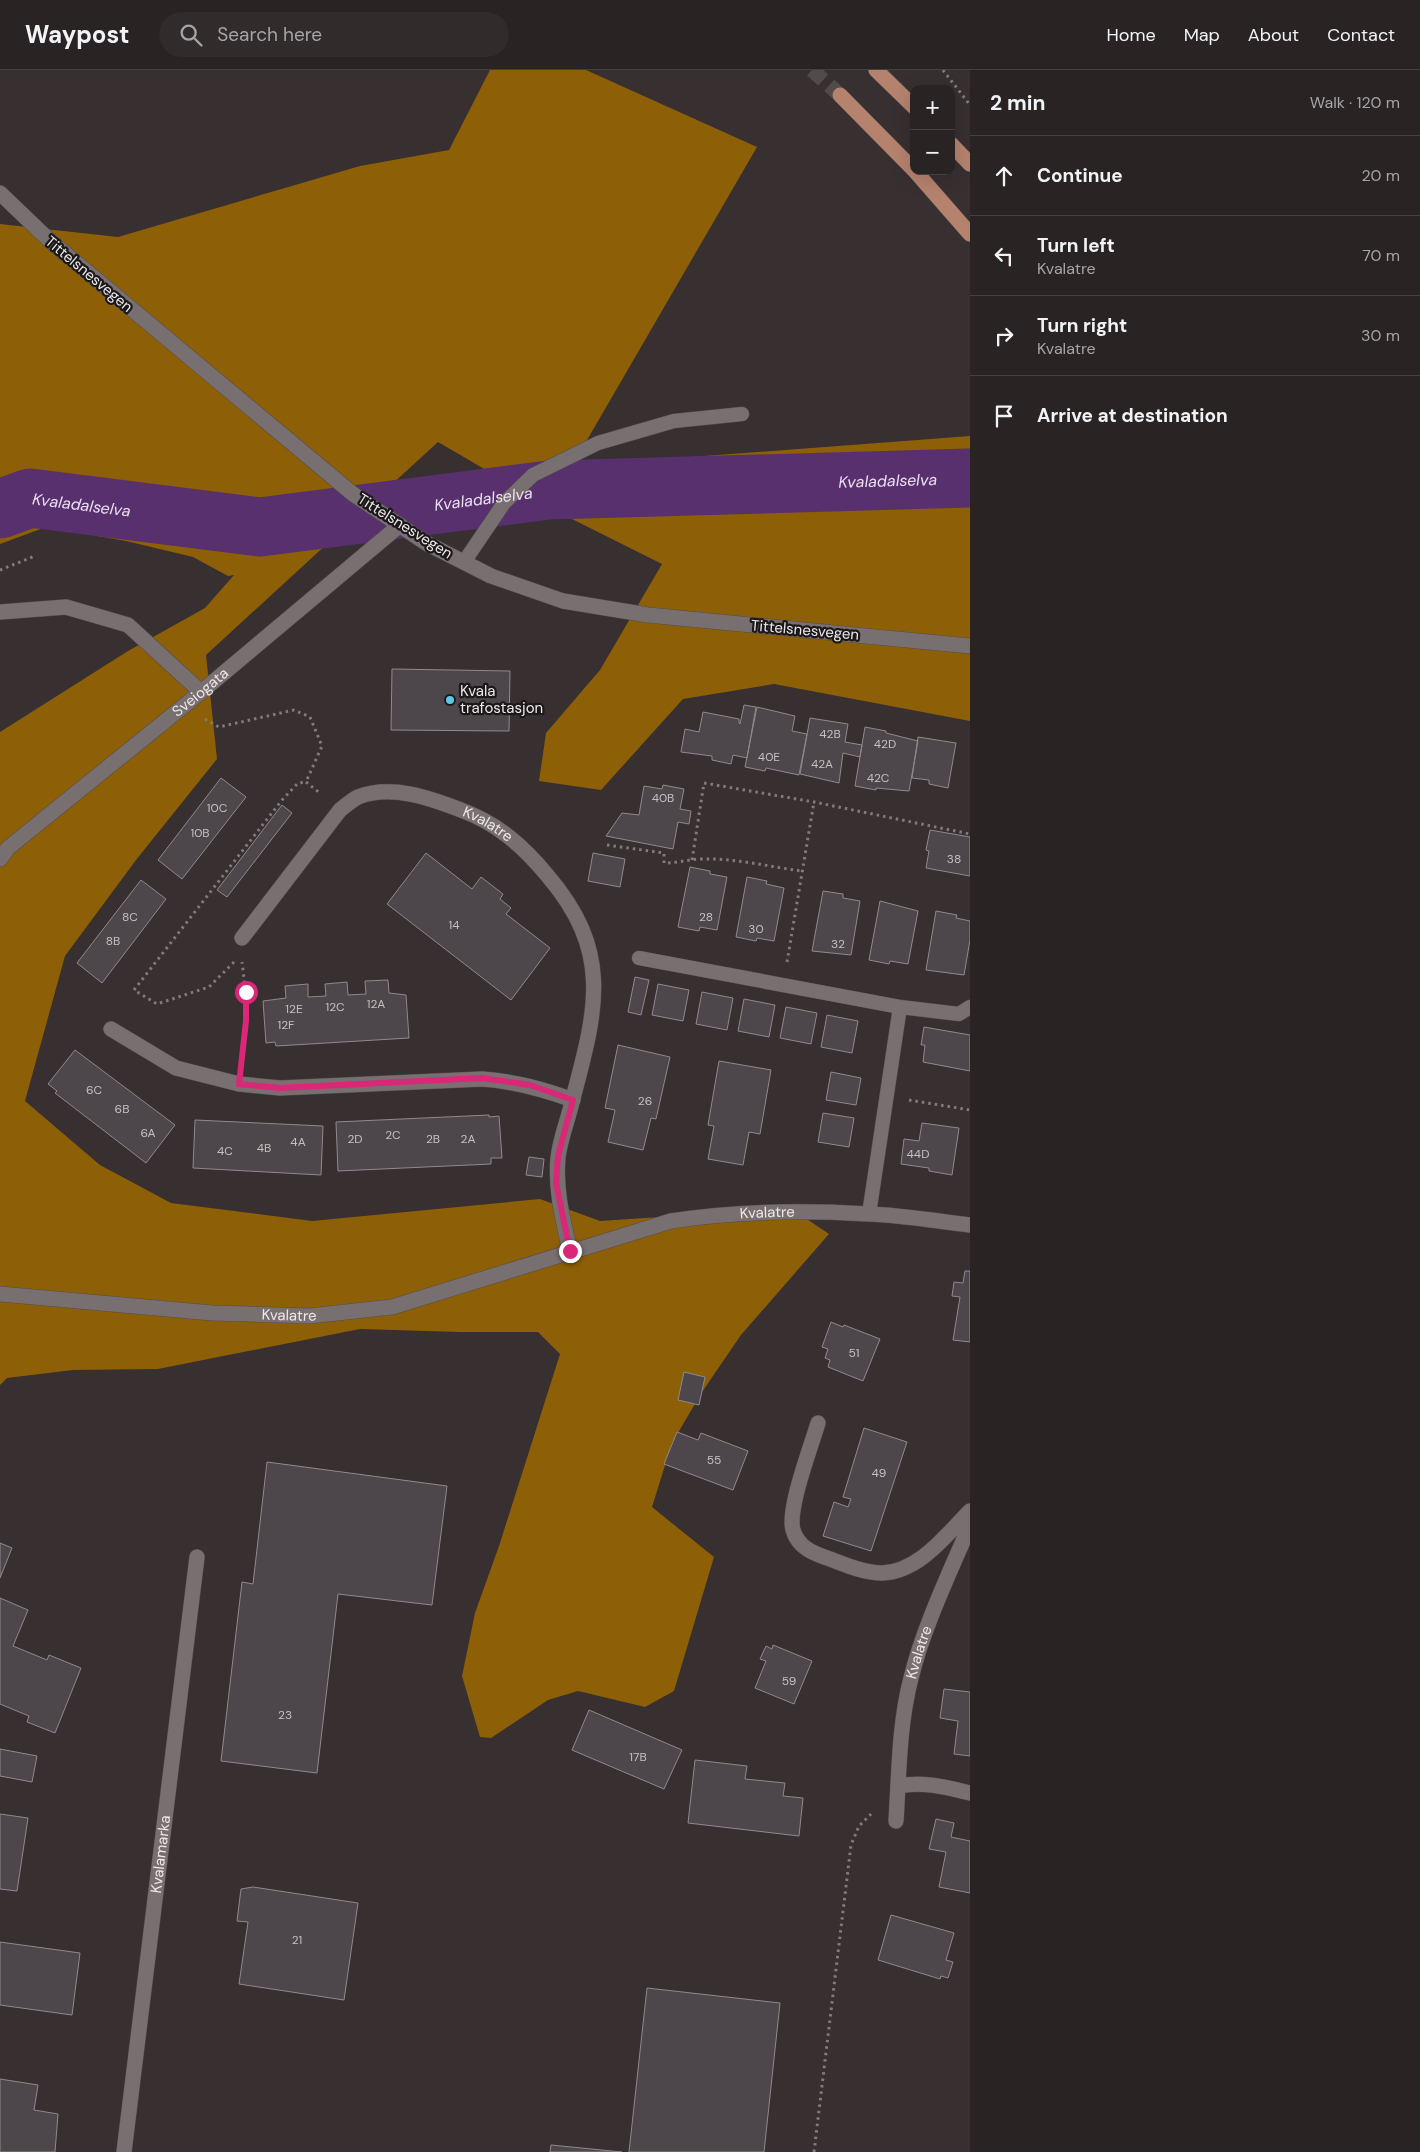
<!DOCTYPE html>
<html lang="en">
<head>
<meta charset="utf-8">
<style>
	body { margin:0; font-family:"DM Sans",sans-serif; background:#312b2c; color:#f1f3f6 }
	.controls { position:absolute; right:15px; top:15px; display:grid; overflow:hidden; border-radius:10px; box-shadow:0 5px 20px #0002 }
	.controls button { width:45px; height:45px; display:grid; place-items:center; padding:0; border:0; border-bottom:1px solid #454041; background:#292324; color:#f1f3f6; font:25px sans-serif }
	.stop { position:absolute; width:15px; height:15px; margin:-11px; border:4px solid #db2777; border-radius:50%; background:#fff }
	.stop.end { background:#db2777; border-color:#fff; box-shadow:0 1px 5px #0008 }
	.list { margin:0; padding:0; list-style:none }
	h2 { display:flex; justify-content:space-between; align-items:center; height:65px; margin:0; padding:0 20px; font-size:21px }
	h2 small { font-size:16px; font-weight:400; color:#a5a4a6 }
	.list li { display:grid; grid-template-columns:32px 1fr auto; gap:15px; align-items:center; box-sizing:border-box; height:80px; padding:0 20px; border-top:1px solid #454041 }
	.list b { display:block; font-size:19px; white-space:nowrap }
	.list p { margin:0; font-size:16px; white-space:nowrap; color:#a5a4a6 }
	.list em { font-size:16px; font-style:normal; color:#a5a4a6 }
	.icon { flex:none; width:28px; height:28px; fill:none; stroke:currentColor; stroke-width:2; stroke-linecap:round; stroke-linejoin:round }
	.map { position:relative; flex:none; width:970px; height:2082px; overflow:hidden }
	header { display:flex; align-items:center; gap:30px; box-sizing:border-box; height:70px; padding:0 25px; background:#292324; border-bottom:1px solid #454041 }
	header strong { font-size:24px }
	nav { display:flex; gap:28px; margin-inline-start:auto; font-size:18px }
	.search { width:350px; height:45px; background:#312b2c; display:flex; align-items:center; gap:12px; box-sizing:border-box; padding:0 18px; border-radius:28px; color:#a5a4a6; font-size:19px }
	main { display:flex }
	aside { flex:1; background:#292324 }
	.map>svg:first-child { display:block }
	.forest { fill:#8d5f06 }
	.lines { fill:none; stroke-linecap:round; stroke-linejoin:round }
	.river { stroke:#57306d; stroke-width:59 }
	.building { fill:#4d464a; stroke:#91898d }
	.primary-tunnel { stroke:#524b4c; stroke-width:15; stroke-dasharray:15 8; stroke-linecap:butt }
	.lane-casing { stroke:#544d4e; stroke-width:15 }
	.street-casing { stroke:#544d4e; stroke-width:16 }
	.primary-casing { stroke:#544d4e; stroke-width:16 }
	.path { stroke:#827b7c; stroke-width:3; stroke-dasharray:2.5 4; stroke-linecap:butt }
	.lane { stroke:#786f70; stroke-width:14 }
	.street { stroke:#786f70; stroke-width:15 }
	.primary { stroke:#b5826e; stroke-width:15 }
	.route { stroke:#db2777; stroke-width:6 }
	.poi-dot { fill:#5bc8e7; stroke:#1c1819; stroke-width:2 }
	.labels { text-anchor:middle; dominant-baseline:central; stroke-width:4.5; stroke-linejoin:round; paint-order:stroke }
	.number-label { font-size:12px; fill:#c5c0c1 }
	.street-label { font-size:15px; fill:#ede8e9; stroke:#1c1819 }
	.poi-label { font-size:15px; fill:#ede8e9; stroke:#1c1819; text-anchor:start }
	.water-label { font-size:16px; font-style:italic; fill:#ebe0f2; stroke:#1c1819 }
</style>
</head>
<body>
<header>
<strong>Waypost</strong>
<div class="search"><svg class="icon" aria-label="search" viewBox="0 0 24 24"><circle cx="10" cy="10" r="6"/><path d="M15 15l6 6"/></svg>Search here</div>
<nav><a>Home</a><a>Map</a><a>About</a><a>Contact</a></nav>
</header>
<main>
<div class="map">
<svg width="970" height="2082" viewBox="0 0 970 2082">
	<rect width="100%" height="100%" fill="#372f30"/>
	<path class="forest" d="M 490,0 L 586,0 L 757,77 L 572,396 L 970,366 L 970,651 L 774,614 L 683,629 L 601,720 L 539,711 L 546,663 L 600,600 L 662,494 L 560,443 L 438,372 L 206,585 L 217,689 L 136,790 L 65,886 L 25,1031 L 100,1095 L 171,1133 L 312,1151 L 540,1129 L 600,1151 L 706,1144 L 804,1147 L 829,1164 L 741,1265 L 702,1322 L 672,1373 L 652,1437 L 714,1487 L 674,1621 L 645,1637 L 578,1621 L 548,1630 L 491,1668 L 480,1667 L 462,1606 L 475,1543 L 499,1476 L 560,1284 L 538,1262 L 460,1262 L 360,1259 L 158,1299 L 73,1300 L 7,1308 L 0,1315 L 0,662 L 128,581 L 205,538 L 234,505 L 228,506 L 193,487 L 126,471 L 46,457 L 0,474 L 0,154 L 118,167 L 360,96 L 449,80 Z"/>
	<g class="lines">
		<path class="river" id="s1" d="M 0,439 L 30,428 L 260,457 L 549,420 L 970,408"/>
	</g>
	<path class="building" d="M 392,599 L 510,601 L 509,661 L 391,660 Z
		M 744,635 L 756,637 L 747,688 L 733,685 L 731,694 L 712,690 L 712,686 L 681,682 L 685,659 L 699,662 L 703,642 L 739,649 L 739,653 L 740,654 Z
		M 757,637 L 795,646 L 792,661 L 807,664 L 799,705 L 766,698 L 765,701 L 745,697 Z
		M 810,648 L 848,654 L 845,672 L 862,675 L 860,687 L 843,683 L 839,713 L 800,704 Z
		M 865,657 L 886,661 L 886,663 L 918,671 L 909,721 L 876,718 L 876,720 L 855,716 Z
		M 918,667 L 956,673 L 948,718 L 929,714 L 929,710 L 912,708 Z
		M 221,708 L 246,727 L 182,809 L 158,790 Z
		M 663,715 L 684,719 L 680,739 L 691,741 L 689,754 L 678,752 L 673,779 L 606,766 L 622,743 L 639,745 L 644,716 L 662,719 Z
		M 282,735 L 292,743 L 227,827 L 217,820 Z
		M 930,760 L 970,767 L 970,806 L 926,798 L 929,781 L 926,780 Z
		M 426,783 L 472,819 L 481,807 L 503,824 L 500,829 L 511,838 L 506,844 L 550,878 L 511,930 L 387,834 Z
		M 593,783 L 625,789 L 620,817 L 588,811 Z
		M 690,797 L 710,801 L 710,804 L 727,807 L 717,860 L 700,857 L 699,861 L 678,857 Z
		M 747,807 L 767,811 L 766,814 L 784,818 L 774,871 L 757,868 L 756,871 L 736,867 Z
		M 141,810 L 166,829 L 102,913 L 77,893 Z
		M 823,821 L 843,824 L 843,828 L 860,831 L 851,885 L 812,881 Z
		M 880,831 L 918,841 L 908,894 L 890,891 L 889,894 L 869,890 Z
		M 936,841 L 957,845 L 956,848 L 970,851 L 970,870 L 964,905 L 926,900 Z
		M 635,907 L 649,910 L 641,945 L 628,942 Z
		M 388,910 L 389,923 L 406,925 L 409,968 L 276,976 L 275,972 L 266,973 L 263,931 L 286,928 L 285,916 L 308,914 L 308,927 L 326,926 L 325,914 L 347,912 L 348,925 L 366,924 L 365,911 Z
		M 658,914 L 689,920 L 683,951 L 652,945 Z
		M 702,922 L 733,928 L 727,960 L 696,954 Z
		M 744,929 L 775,935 L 769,967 L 738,961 Z
		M 786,937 L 817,943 L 811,974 L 780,968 Z
		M 827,945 L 858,951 L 852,983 L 821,977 Z
		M 924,957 L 970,965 L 970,1001 L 923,992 L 925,975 L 921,975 Z
		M 618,975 L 670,987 L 656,1049 L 651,1048 L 643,1080 L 608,1072 L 615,1040 L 605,1038 Z
		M 75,980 L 175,1055 L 146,1093 L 55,1023 L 57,1021 L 48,1014 Z
		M 719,991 L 771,1000 L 760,1064 L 749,1062 L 743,1095 L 708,1089 L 714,1056 L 708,1055 Z
		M 831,1002 L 861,1008 L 856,1035 L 826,1030 Z
		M 823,1043 L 854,1048 L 849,1077 L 818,1072 Z
		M 489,1045 L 489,1047 L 499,1046 L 502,1088 L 491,1088 L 491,1094 L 338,1101 L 336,1052 Z
		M 195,1050 L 323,1056 L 321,1105 L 193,1098 Z
		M 922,1053 L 959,1058 L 952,1105 L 929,1101 L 929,1098 L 901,1094 L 904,1069 L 919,1071 Z
		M 529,1087 L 544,1089 L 542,1107 L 526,1105 Z
		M 965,1201 L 970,1201 L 970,1272 L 953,1270 L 960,1227 L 952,1226 L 954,1212 L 963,1213 Z
		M 831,1252 L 843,1257 L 844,1255 L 880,1269 L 863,1311 L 828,1297 L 830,1290 L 825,1288 L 828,1279 L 822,1277 Z
		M 684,1302 L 705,1307 L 699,1335 L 678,1330 Z
		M 864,1358 L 907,1372 L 871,1481 L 823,1466 L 834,1432 L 848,1437 L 851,1429 L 843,1427 Z
		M 677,1362 L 698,1370 L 701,1363 L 748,1381 L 733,1420 L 664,1394 Z
		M 267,1392 L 447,1416 L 432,1535 L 338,1524 L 317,1703 L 221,1691 L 242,1512 L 253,1514 Z
		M 0,1473 L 12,1478 L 0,1508 Z
		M 0,1528 L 28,1540 L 13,1576 L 47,1590 L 49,1585 L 81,1598 L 55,1663 L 27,1652 L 29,1646 L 0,1634 Z
		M 773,1575 L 812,1591 L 794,1634 L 755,1618 L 766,1591 L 760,1589 L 766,1576 L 772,1579 Z
		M 944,1619 L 970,1622 L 970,1686 L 954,1684 L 958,1651 L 940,1648 Z
		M 589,1640 L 682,1680 L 664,1719 L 572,1680 Z
		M 0,1679 L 37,1686 L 32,1712 L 0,1706 Z
		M 695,1690 L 747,1696 L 745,1709 L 785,1713 L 783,1726 L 803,1728 L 799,1766 L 688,1753 Z
		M 0,1744 L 28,1748 L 17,1821 L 0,1819 Z
		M 936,1749 L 954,1753 L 951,1767 L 970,1771 L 970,1823 L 939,1817 L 946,1782 L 929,1779 Z
		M 253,1817 L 358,1833 L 344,1930 L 239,1914 L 248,1852 L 237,1851 L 241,1819 Z
		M 891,1845 L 954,1863 L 946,1890 L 953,1892 L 948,1908 L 941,1906 L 940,1909 L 878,1890 Z
		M 0,1872 L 80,1883 L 72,1945 L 0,1935 Z
		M 647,1918 L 780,1933 L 764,2082 L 629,2082 Z
		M 0,2009 L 38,2015 L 34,2040 L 58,2044 L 55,2082 L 0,2082 Z
		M 551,2075 L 622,2082 L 550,2082 Z"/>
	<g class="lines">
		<path class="primary-tunnel" d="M 812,0 L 840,25"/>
		<g class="lane-casing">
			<path id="lane" d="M 464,492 L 504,433 L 533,405 L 598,373 L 674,351 L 742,344
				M 639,888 L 900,937 L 959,944 L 970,937
				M 869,1144 L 900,937"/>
		</g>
		<g class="street-casing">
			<g id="street">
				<path d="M 0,123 L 48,169 L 353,424 L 426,473 L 491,506 L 563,531 L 648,545 L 970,576"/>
				<path d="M 0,542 L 66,537 L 128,555 L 201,622"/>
				<path id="s2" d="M 0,789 L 8,778 L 201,622 L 400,455"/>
				<path id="s3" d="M 242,868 L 340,740 C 345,736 352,730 358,727 C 391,714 430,728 461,740 C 497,753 523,776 547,805 C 614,883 596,941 572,1032 C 568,1050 560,1069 558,1088 C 555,1120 563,1150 570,1181"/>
				<path d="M 111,959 L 176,998 L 239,1014 L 280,1018 L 482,1009 C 514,1011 542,1019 573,1030"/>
				<path id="s4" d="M 0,1224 L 212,1243 L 309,1246 L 392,1237 L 671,1151 C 736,1141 802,1140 868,1144 C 902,1145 936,1151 970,1155"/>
				<path d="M 818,1353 C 811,1377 787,1439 793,1460 C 798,1478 815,1484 830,1489 C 846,1495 864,1503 882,1503 C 919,1502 946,1465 970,1441"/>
				<path d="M 898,1716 C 923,1711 945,1717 970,1723"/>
				<path id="s5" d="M 896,1751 C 899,1704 899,1654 911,1608 C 923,1558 950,1502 970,1455"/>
				<path id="s6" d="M 124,2082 L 197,1487"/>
			</g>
		</g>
		<g class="primary-casing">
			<path id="primary" d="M 876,0 L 914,37
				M 840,25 L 914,100
				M 951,74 L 970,94
				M 915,101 L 970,164"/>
		</g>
		<path class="path" d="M 943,0 L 970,35
			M 0,500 L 35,486
			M 205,649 L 219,657 L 294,640 L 310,647 L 322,676 L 306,712
			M 306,712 L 321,724
			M 607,775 L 664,783 L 664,793 C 679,793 689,789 703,789 C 735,788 770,797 802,801
			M 692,790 L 704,713 L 814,732 L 970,764
			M 234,892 L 209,917 L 157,934 L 134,920 L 282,730 L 298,713 L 306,712
			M 787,892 L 814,732
			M 242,991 C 245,957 247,926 242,892
			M 909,1030 L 970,1040
			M 814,2082 L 851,1775 L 859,1756 L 871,1744"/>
		<use href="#lane" class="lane"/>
		<use href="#street" class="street"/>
		<use href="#primary" class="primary"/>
	</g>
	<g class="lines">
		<path class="route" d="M 246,922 L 246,951 L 239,1014 L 280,1018 L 482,1008 L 530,1015 L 573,1030 L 558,1086 L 556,1113 L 570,1181"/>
	</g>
	<circle class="poi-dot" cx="450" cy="630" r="5"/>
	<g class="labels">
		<g class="number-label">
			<text x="830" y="664">42B</text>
			<text x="885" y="674">42D</text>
			<text x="769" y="687">40E</text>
			<text x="822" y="694">42A</text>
			<text x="878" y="708">42C</text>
			<text x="663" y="728">40B</text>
			<text x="217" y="738">10C</text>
			<text x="200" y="763">10B</text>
			<text x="954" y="789">38</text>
			<text x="130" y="847">8C</text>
			<text x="706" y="847">28</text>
			<text x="454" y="855">14</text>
			<text x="756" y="859">30</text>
			<text x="113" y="871">8B</text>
			<text x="838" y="874">32</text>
			<text x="376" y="934">12A</text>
			<text x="335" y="937">12C</text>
			<text x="294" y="939">12E</text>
			<text x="286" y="955">12F</text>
			<text x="94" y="1020">6C</text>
			<text x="645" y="1031">26</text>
			<text x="122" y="1039">6B</text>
			<text x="148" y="1063">6A</text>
			<text x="393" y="1065">2C</text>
			<text x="355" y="1069">2D</text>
			<text x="433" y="1069">2B</text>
			<text x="468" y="1069">2A</text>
			<text x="298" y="1072">4A</text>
			<text x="264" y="1078">4B</text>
			<text x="225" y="1081">4C</text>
			<text x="918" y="1084">44D</text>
			<text x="854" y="1283">51</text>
			<text x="714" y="1390">55</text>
			<text x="879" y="1403">49</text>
			<text x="789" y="1611">59</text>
			<text x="285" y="1645">23</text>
			<text x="638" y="1687">17B</text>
			<text x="297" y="1870">21</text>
		</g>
		<g class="street-label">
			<text transform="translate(89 204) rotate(40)">Tittelsnesvegen</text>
			<text transform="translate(405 456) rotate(32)">Tittelsnesvegen</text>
			<text transform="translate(805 560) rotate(5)">Tittelsnesvegen</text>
			<text stroke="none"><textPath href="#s2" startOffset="261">Sveiogata</textPath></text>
			<text stroke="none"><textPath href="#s3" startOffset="320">Kvalatre</textPath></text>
			<text stroke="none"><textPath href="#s4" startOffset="782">Kvalatre</textPath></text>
			<text stroke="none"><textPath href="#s4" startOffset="290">Kvalatre</textPath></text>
			<text stroke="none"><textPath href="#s5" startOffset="171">Kvalatre</textPath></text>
			<text stroke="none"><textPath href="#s6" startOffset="300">Kvalamarka</textPath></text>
		</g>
		<g class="poi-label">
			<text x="460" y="621">Kvala<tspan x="460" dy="17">trafostasjon</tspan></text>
		</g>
		<g class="water-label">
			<text stroke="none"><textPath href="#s1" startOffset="894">Kvaladalselva</textPath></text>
			<text stroke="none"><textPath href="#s1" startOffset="489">Kvaladalselva</textPath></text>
			<text stroke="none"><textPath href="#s1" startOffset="84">Kvaladalselva</textPath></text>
		</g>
	</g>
</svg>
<div class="controls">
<button>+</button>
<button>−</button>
</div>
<div class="stop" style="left:246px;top:922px"></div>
<div class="stop end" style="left:570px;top:1181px"></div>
</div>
<aside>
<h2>2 min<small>Walk · 120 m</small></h2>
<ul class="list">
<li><svg class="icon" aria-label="ahead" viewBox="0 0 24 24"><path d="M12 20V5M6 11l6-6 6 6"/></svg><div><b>Continue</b></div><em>20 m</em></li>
<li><svg class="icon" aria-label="left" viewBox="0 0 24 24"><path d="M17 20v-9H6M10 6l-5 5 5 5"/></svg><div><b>Turn left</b><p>Kvalatre</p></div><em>70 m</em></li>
<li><svg class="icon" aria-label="right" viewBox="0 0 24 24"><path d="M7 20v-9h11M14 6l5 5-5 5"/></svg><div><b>Turn right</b><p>Kvalatre</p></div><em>30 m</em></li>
<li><svg class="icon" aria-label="arrive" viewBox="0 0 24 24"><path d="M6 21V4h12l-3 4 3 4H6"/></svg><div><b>Arrive at destination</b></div></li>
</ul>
</aside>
</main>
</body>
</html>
